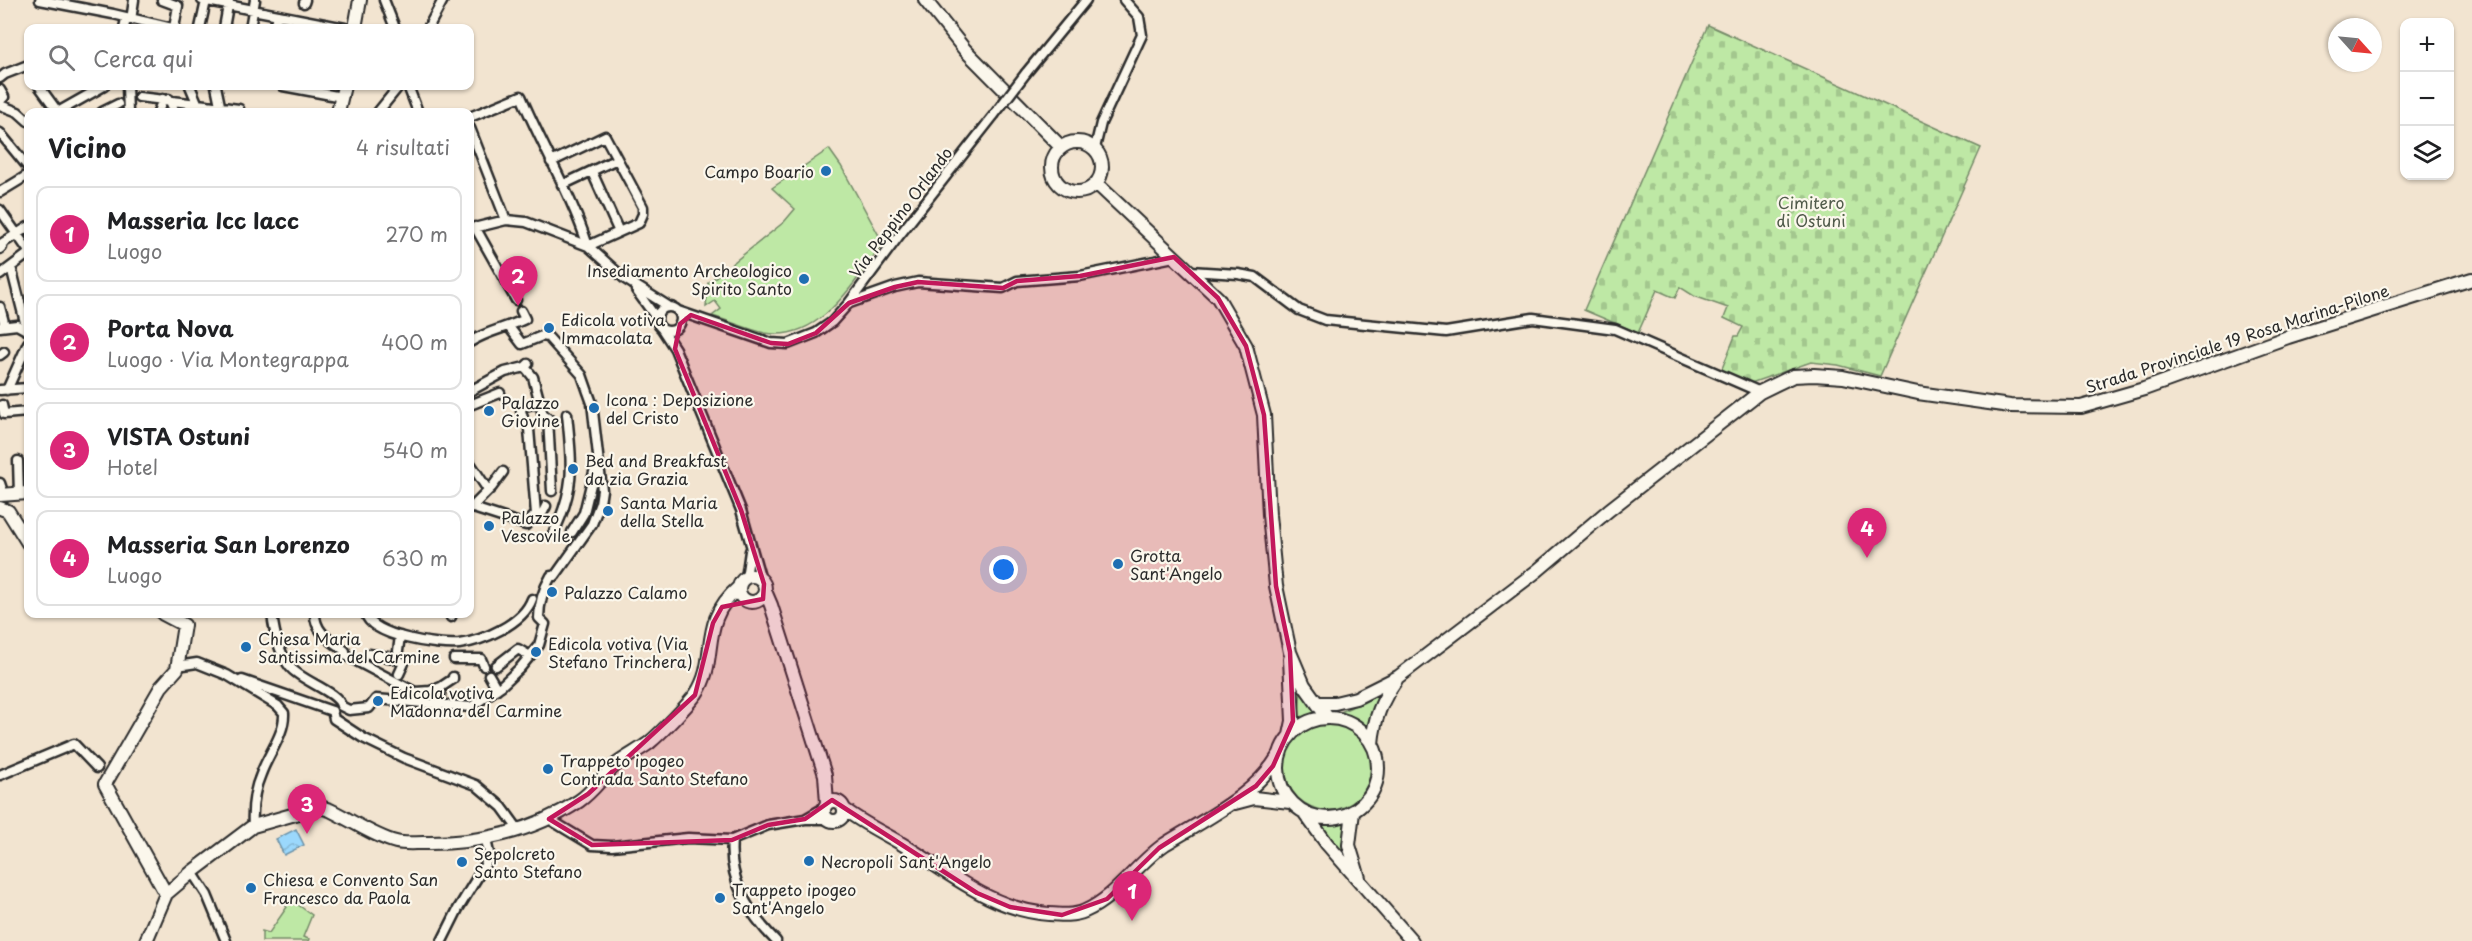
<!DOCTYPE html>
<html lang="it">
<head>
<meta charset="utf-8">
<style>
	body { margin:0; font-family:"Playpen Sans",sans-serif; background:#f2f2f2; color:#202124 }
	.controls { position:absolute; right:18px; top:18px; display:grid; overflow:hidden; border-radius:12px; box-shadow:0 2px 4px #0004 }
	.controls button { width:54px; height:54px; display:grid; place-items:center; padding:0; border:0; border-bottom:2px solid #e0e0e0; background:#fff; color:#202124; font:30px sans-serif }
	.compass { position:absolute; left:2328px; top:18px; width:54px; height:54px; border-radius:50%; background:#fff; box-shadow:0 2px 4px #0004; rotate:117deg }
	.you { position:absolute; left:1004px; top:570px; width:21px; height:21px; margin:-15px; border:4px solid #fff; border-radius:50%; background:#1a73e8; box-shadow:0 0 0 9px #1a73e833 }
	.badge { display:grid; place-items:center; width:39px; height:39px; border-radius:50%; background:#db2777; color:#fff; font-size:20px; font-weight:700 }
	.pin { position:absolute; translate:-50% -50px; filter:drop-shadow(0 2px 3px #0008) }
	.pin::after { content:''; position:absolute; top:32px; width:21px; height:18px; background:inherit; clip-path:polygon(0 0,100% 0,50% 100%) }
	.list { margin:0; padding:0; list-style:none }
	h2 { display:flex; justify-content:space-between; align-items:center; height:78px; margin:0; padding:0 24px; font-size:26px }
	h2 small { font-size:20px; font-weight:400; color:#757577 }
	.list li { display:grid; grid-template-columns:39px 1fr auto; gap:18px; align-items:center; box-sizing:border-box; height:96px; margin:0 12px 12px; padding:0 12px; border:2px solid #e0e0e0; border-radius:12px }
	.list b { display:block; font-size:22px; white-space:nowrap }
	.list p { margin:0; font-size:20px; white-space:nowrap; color:#757577 }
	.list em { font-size:20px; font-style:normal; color:#757577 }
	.icon { flex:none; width:33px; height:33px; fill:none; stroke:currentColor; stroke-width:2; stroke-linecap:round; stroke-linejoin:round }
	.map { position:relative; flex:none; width:2472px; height:941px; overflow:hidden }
	.search { position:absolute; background:#fff; box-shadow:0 2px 4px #0004; left:24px; top:24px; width:450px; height:66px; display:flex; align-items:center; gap:15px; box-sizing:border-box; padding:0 21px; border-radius:12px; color:#757577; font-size:22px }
	.panel { position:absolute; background:#fff; box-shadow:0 2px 4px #0004; left:24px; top:108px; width:450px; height:510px; border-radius:12px }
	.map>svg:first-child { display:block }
	.grass { fill:#bee8a5; stroke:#748a68; stroke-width:1.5 }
	.cemetery { fill:url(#cemetery-stones); stroke:#748a68; stroke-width:1.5 }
	.water { fill:url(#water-waves); stroke:#6e93a8; stroke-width:1.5 }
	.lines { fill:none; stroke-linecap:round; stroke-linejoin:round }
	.street-casing { stroke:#2b2b2b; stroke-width:13 }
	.secondary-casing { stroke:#2b2b2b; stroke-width:16 }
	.street { stroke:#fbf7ec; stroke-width:8 }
	.secondary { stroke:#fbf7ec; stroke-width:12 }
	.street-bridge-casing { stroke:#2b2b2b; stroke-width:13; stroke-linecap:butt }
	.street-bridge { stroke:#fbf7ec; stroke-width:8 }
	.marked { fill:#c2185b; fill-opacity:0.2; stroke:#c2185b; stroke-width:4.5; stroke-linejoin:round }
	.poi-dot { fill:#1f6fb2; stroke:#fbf7ec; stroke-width:2 }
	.labels { text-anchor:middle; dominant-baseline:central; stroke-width:4.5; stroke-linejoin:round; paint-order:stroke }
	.poi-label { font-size:16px; fill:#2b2b2b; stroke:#fbf7ec; text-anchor:start }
	.park-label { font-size:16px; fill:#505a4a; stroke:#fbf7ec }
	.street-label { font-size:16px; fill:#2b2b2b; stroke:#fbf7ec }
</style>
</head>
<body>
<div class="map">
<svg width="2472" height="941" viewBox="0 0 2472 941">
	<defs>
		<pattern id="cemetery-stones" width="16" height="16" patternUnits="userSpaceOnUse" patternTransform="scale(1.5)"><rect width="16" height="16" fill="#bee8a5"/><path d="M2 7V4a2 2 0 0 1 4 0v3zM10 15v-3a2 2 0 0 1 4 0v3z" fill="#a3c78e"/></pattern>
		<pattern id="water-waves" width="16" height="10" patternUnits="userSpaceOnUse" patternTransform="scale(1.5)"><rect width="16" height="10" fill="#9bd8fc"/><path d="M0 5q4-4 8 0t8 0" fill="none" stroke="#86bad8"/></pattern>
	</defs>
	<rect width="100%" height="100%" fill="#f2e4d0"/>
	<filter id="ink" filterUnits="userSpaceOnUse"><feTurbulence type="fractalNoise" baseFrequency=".0167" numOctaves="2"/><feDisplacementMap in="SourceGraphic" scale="12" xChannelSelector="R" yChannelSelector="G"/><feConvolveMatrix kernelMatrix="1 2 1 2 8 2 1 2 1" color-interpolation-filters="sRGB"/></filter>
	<g filter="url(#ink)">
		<path class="grass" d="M 829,149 L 841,166 L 883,243 C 855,280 821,343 765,333 C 747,329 730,321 712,316 L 721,309 L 715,301 L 706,307 L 708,283 L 784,222 L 795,209 L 772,188 Z
			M 1301,690 L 1315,711 L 1313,717 L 1298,723 Z
			M 1380,693 L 1370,729 L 1367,730 L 1365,727 L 1342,715 L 1341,712 Z
			M1285 767a43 43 0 1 1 86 0a43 43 0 1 1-86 0Z
			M 1344,822 L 1343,850 L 1338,850 L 1320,825 Z
			M 290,899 L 312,915 L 303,937 L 309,939 L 308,941 L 262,941 L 262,931 L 269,933 L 287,907 L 285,905 Z"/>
		<path class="cemetery" d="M 1708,25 L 1981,148 L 1880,376 L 1838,365 L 1811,362 L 1751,383 L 1721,371 L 1735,336 L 1738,336 L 1743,327 L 1724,318 L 1728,308 L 1694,296 L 1680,287 L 1675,298 L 1657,290 L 1638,333 L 1584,310 Z"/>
		<path class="water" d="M 296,829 L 304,845 L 284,855 L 276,839 Z"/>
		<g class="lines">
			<g class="street-casing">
				<path id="street" d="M 40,0 L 113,14 L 172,28
					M 162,0 L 178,6 L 174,28
					M 202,0 L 345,28
					M 384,0 L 395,28
					M 304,3 L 305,0
					M 131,20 L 134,0
					M 124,28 L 126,19
					M 200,28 L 206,1
					M 224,28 L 229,0
					M 250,28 L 255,0
					M 274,28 L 277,15
					M 428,28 L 443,0
					M 1026,73 L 1086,0
					M 0,78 L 5,74 L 28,65
					M 39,86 L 58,112 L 104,86
					M 127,86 L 128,112
					M 190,86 L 201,112
					M 216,86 L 220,105
					M 283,86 L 342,97
					M 408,86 L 418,112
					M 0,90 L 4,97 L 0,101
					M 139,97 L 239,109
					M 169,99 L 175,112
					M 0,105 L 18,112 L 28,121
					M 102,112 L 118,104
					M 158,112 L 163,99
					M 378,112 L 399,86
					M 470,117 L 521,96 C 542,146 571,194 588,246 L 639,223 L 643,214 L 643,207 L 605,136 L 551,162
					M 470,128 L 506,220
					M 0,133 L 28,167
					M 1095,148 L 1101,123 L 1142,35 L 1139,17 L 1124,0
					M 592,172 L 619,232
					M 562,185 L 617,159
					M 0,192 L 28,175
					M 0,210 L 28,250
					M 475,227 L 516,300
					M 470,229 L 506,220 L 526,222 L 588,246 L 625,279 L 668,306
					M 0,249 L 2,247 L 1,244 L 28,227
					M 11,267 L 27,330
					M 1190,271 L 1238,274 L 1255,277 L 1299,310 L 1325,320 L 1446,332 L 1533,318 L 1615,329 L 1760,392
					M 0,275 L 28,254
					M 636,290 L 657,319
					M 850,303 L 895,287 L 918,282 L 1003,288 L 1017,281 L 1080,276 L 1174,257
					M 0,307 L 5,326
					M657 319a12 12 0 1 1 24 0a12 12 0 1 1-24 0Z
					M 678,311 L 771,343 L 788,344 L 816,333 L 832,322 L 849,303 L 898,237 L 994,115
					M 0,327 L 17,325 L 28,331
					M 662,329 L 675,349 L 741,510 L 761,580
					M 470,342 C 487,331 507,328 525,319 L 521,311
					M 0,355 L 4,352
					M 528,364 L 525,367 L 533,377 L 543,415 L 548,418 L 552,491
					M 0,390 L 28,388
					M 7,390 L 28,343
					M 470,391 L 505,372 L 525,367
					M 2,405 L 4,414 L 28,412
					M 470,405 L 500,393
					M 523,418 L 520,407 L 539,403
					M 18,461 L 19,494
					M 470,463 L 488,490
					M 0,483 L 2,489
					M 470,507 L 526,525 L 536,514 L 529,429
					M 470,509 L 492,487 L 503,472
					M 543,512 L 546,506
					M 572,532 L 584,513 L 595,468 L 598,465
					M 553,534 C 576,487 572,465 567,414
					M 746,578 L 750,551
					M 272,614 C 274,631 279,653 290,667 C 301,681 339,692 341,706 L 349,710 L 369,708 L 376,699 L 471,707 L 501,686 L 520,668 L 539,645 L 545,624 L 539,618 C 539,604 544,588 551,576 L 555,576 L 592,524 L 600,503 L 602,490 L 592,403 L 588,392 L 582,375 L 548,337 L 542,336 L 522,344 L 509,327
					M 315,614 C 315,633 331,640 345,651 L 345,655 L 415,692 L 419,701
					M 366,614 C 371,636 438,646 459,644 C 482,641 523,624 532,599
					M 451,617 L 452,614
					M 398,651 L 400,636
					M 369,654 L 394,658 L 404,663 L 399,674
					M 454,659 L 481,659 L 484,666
					M 177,666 L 197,663 L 227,675 L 278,706 L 284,713 C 285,734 268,754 261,774 C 254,790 252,809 253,826
					M 496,666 L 518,649 L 530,656
					M 489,675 L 497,689
					M 242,680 L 332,711
					M 415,692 L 430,691 L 441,687
					M 439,704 L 441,687 L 453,679 L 453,677
					M 332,711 L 334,719 L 363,738 L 404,758 L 476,785 L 502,807 L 518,829
					M 0,775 L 74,744 L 97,768
					M 549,819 L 592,845 L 612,846 L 688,838 L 732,840 L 768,825 L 805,819 L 828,819
					M 805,819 L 824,808
					M 732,840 C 728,879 749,914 776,941
					M 192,872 L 207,895 L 226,941
					M 442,941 L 458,909 L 486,863 L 489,853 L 486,840"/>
			</g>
			<g class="secondary-casing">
				<path id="secondary" d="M 925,0 L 965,50 L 1061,147
					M 355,28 L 360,0
					M 338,112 L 344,86
					M1052 167a25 25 0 1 1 50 0a25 25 0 1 1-50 0Z
					M 1097,184 L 1218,298 L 1246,346 L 1264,415 L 1269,515 L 1276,586 L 1290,652 L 1304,685 L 1327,717
					M 0,495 L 28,493
					M 0,508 L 8,511 L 28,543
					M739 589a13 13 0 1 1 26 0a13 13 0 1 1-26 0Z
					M 765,591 L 771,605 L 825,775 L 827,803
					M 163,614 L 184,625 L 177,669 L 161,687 L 105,784 L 166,894
					M 1318,703 L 1335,703 L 1356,698 L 1398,677 L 1537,571 L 1609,510 L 1760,392 L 1793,376 L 1814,375 L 1843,377 L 1918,393 L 2010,406 L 2081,407 L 2144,389 L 2288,337 L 2472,279
					M1278 768a50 50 0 1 1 100 0a50 50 0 1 1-100 0Z
					M 1290,735 L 1293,721 L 1290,659
					M 1372,744 C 1374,718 1382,700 1396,680
					M824 811a10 10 0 1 1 20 0a10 10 0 1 1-20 0Z
					M 1235,803 L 1254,798 L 1290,802
					M 844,809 C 865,825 888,835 910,849 C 955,877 994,910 1049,914 C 1061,915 1074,916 1085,911 C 1118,896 1136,864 1165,844 C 1205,819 1255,796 1279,755
					M 1304,812 L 1327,844 L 1412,941
					M 1353,812 L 1349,845 L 1359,878
					M 146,941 L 166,894 L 192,872 L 253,826 L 320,807 L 330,810 C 351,820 373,836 396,842 C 404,844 414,843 423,843 C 477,844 533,832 579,801 C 594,791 604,774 618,763 C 628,756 639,750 649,743 C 661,733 687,706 696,694 C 720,658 697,623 739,587"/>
			</g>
			<use href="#street" class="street"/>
			<use href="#secondary" class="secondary"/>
			<g class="street-bridge-casing">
				<path id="street-bridge" d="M 994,115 L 1026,73"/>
			</g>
			<use href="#street-bridge" class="street-bridge"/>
		</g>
	</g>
	<path class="marked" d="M 1174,257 L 1218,298 L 1246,346 L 1264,415 L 1276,586 L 1290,652 L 1293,721 L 1273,766 L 1256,786 L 1159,848 L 1107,899 L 1062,915 L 1010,907 L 977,893 L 832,800 L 805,819 L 768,825 L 732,840 L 592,845 L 549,819 L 588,794 L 695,695 L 713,623 L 722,607 L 763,599 L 764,584 L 741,510 L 675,349 L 680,324 L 691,315 L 771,343 L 788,344 L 816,333 L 849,303 L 895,287 L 918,282 L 1003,288 L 1017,281 L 1080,276 Z"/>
	<g class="poi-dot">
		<circle cx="826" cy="171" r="6"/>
		<circle cx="804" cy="279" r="6"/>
		<circle cx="549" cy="328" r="6"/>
		<circle cx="594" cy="408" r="6"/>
		<circle cx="489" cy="411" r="6"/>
		<circle cx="573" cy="469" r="6"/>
		<circle cx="608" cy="511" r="6"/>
		<circle cx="489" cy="526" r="6"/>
		<circle cx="1118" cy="564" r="6"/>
		<circle cx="552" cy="592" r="6"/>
		<circle cx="246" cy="647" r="6"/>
		<circle cx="536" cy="652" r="6"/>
		<circle cx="378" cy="701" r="6"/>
		<circle cx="548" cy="769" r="6"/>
		<circle cx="809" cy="861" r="6"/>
		<circle cx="462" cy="862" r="6"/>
		<circle cx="251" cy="888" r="6"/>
		<circle cx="720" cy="898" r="6"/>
	</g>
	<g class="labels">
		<g class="poi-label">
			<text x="814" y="171" text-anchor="end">Campo Boario</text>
			<text x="792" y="270" text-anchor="end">Insediamento Archeologico<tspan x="792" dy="18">Spirito Santo</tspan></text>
			<text x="561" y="319">Edicola votiva<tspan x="561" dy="18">Immacolata</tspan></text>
			<text x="606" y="399">Icona : Deposizione<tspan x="606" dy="18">del Cristo</tspan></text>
			<text x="501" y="402">Palazzo<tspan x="501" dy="18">Giovine</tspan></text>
			<text x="585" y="460">Bed and Breakfast<tspan x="585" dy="18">da zia Grazia</tspan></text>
			<text x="620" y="502">Santa Maria<tspan x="620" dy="18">della Stella</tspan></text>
			<text x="501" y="517">Palazzo<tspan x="501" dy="18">Vescovile</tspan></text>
			<text x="1130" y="555">Grotta<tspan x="1130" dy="18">Sant'Angelo</tspan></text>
			<text x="564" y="592">Palazzo Calamo</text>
			<text x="258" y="638">Chiesa Maria<tspan x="258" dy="18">Santissima del Carmine</tspan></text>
			<text x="548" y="643">Edicola votiva (Via<tspan x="548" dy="18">Stefano Trinchera)</tspan></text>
			<text x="390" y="692">Edicola votiva<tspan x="390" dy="18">Madonna del Carmine</tspan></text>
			<text x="560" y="760">Trappeto ipogeo<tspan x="560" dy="18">Contrada Santo Stefano</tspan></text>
			<text x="474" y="853">Sepolcreto<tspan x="474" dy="18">Santo Stefano</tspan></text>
			<text x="821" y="861">Necropoli Sant'Angelo</text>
			<text x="263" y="879">Chiesa e Convento San<tspan x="263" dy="18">Francesco da Paola</tspan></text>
			<text x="732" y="889">Trappeto ipogeo<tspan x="732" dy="18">Sant'Angelo</tspan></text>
		</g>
		<g class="park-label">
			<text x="1811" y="202">Cimitero<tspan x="1811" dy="18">di Ostuni</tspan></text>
		</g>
		<g class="street-label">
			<text transform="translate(900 212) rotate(-53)">Via Peppino Orlando</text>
			<text transform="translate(2237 338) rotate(-18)">Strada Provinciale 19 Rosa Marina-Pilone</text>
		</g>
	</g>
</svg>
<div class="controls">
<button>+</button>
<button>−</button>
<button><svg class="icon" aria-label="layers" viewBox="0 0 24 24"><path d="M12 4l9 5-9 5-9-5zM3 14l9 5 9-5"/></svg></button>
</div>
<svg class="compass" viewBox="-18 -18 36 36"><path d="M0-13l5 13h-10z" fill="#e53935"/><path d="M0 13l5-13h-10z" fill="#757577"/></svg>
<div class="you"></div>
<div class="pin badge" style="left:1132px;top:921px">1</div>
<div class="pin badge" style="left:518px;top:306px">2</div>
<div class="pin badge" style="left:307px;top:834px">3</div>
<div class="pin badge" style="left:1867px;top:558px">4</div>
<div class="search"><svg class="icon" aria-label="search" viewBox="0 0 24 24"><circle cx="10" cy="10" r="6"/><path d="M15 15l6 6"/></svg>Cerca qui</div>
<section class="panel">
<h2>Vicino<small>4 risultati</small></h2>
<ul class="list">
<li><span class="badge">1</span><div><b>Masseria Icc Iacc</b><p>Luogo</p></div><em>270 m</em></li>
<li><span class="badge">2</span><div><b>Porta Nova</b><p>Luogo · Via Montegrappa</p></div><em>400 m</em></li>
<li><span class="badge">3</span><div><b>VISTA Ostuni</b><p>Hotel</p></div><em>540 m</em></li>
<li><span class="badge">4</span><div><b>Masseria San Lorenzo</b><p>Luogo</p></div><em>630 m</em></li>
</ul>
</section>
</div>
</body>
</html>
